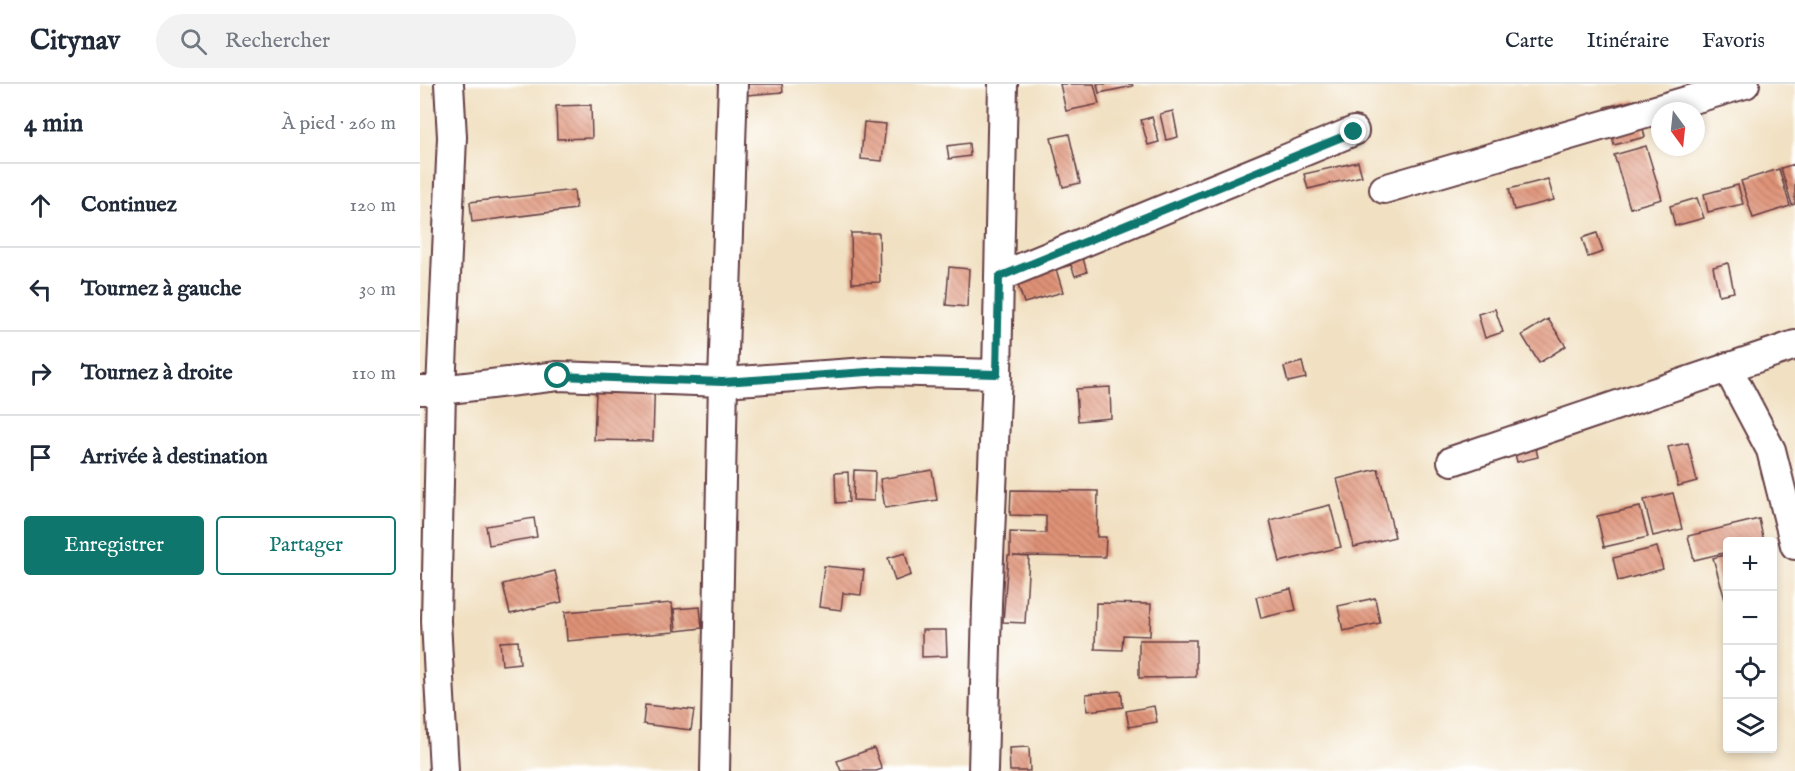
<!DOCTYPE html>
<html lang="fr">
<head>
<meta charset="utf-8">
<style>
	body { margin:0; font-family:"IM FELL English",serif; background:#f2f2f3; color:#1f2937 }
	.controls { position:absolute; right:18px; bottom:18px; display:grid; overflow:hidden; border-radius:6px; box-shadow:0 3px 9px #0003 }
	.controls button { width:54px; height:54px; display:grid; place-items:center; padding:0; border:0; border-bottom:2px solid #e0e1e3; background:#fff; color:#1f2937; font:30px sans-serif }
	.compass { position:absolute; left:1231px; top:18px; width:54px; height:54px; border-radius:50%; background:#fff; box-shadow:0 3px 9px #0003; rotate:165deg }
	.stop { position:absolute; width:18px; height:18px; margin:-14px; border:4px solid #0f766e; border-radius:50%; background:#fff }
	.stop.end { background:#0f766e; border-color:#fff; box-shadow:0 2px 6px #0008 }
	.list { margin:0; padding:0; list-style:none }
	h2 { display:flex; justify-content:space-between; align-items:center; height:78px; margin:0; padding:0 24px; font-size:26px }
	h2 small { font-size:20px; font-weight:400; color:#747a83 }
	.list li { display:grid; grid-template-columns:39px 1fr auto; gap:18px; align-items:center; box-sizing:border-box; height:84px; padding:0 24px; border-top:2px solid #e0e1e3 }
	.list b { display:block; font-size:22px; white-space:nowrap }
	.list em { font-size:20px; font-style:normal; color:#747a83 }
	.actions { display:flex; gap:12px; padding:18px 24px }
	.actions a { flex:1; padding:14px 0; border:2px solid #0f766e; border-radius:6px; text-align:center; font-size:21px; color:#0f766e }
	.actions .main { background:#0f766e; color:#fff }
	.icon { flex:none; width:33px; height:33px; fill:none; stroke:currentColor; stroke-width:2; stroke-linecap:round; stroke-linejoin:round }
	.map { position:relative; flex:none; width:1375px; height:687px; overflow:hidden }
	header { display:flex; align-items:center; gap:36px; box-sizing:border-box; height:84px; padding:0 30px; background:#fff; border-bottom:2px solid #e0e1e3 }
	header strong { font-size:28px }
	nav { display:flex; gap:33px; margin-inline-start:auto; font-size:21px }
	.search { width:420px; height:54px; background:#f2f2f3; display:flex; align-items:center; gap:15px; box-sizing:border-box; padding:0 21px; border-radius:33px; color:#747a83; font-size:22px }
	main { display:flex }
	aside { flex:1; background:#fff }
	.map>svg:first-child { display:block }
	.building { fill:url(#building-back-hatch) }
	.lines { fill:none; stroke-linecap:round; stroke-linejoin:round }
	.minor-casing { stroke:#633c42; stroke-width:32 }
	.minor { stroke:#fff; stroke-width:28 }
	.route { stroke:#0f766e; stroke-width:8 }
</style>
</head>
<body>
<header>
<strong>Citynav</strong>
<div class="search"><svg class="icon" aria-label="search" viewBox="0 0 24 24"><circle cx="10" cy="10" r="6"/><path d="M15 15l6 6"/></svg>Rechercher</div>
<nav><a>Carte</a><a>Itinéraire</a><a>Favoris</a></nav>
</header>
<main>
<aside>
<h2>4 min<small>À pied · 260 m</small></h2>
<ul class="list">
<li><svg class="icon" aria-label="ahead" viewBox="0 0 24 24"><path d="M12 20V5M6 11l6-6 6 6"/></svg><div><b>Continuez</b></div><em>120 m</em></li>
<li><svg class="icon" aria-label="left" viewBox="0 0 24 24"><path d="M17 20v-9H6M10 6l-5 5 5 5"/></svg><div><b>Tournez à gauche</b></div><em>30 m</em></li>
<li><svg class="icon" aria-label="right" viewBox="0 0 24 24"><path d="M7 20v-9h11M14 6l5 5-5 5"/></svg><div><b>Tournez à droite</b></div><em>110 m</em></li>
<li><svg class="icon" aria-label="arrive" viewBox="0 0 24 24"><path d="M6 21V4h12l-3 4 3 4H6"/></svg><div><b>Arrivée à destination</b></div></li>
</ul>
<div class="actions"><a class="main">Enregistrer</a><a>Partager</a></div>
</aside>
<div class="map">
<svg width="1375" height="687" viewBox="0 0 1375 687">
	<defs>
		<pattern id="building-back-hatch" width="6" height="6" patternUnits="userSpaceOnUse" patternTransform="scale(1.5)"><rect width="6" height="6" fill="#df9377"/><path d="M-1 5l2 2M0 0l6 6M5-1l2 2" fill="none" stroke="#b77762"/></pattern>
	</defs>
	<rect width="100%" height="100%" fill="#fff"/>
	<filter id="ink" filterUnits="userSpaceOnUse"><feTurbulence type="fractalNoise" baseFrequency=".0167" numOctaves="2"/><feDisplacementMap in="SourceGraphic" scale="12" xChannelSelector="R" yChannelSelector="G"/><feConvolveMatrix kernelMatrix="1 2 1 2 8 2 1 2 1" color-interpolation-filters="sRGB"/></filter>
	<filter id="wash" filterUnits="userSpaceOnUse"><feTurbulence type="fractalNoise" baseFrequency=".008" numOctaves="4" result="noise"/><feDisplacementMap in="SourceGraphic" scale="24" xChannelSelector="R" yChannelSelector="G"/><feGaussianBlur stdDeviation="1.35" result="paint"/><feColorMatrix in="noise" values="0 0 0 0 0 0 0 0 0 0 0 0 0 0 0 0 0 1.4 0 .05"/><feComposite in="paint" operator="in"/></filter>
	<g filter="url(#wash)">
		<rect width="100%" height="100%" fill="#f1e0c1"/>
		<g id="blocks">
			<path class="building" d="M 326,0 L 362,0 L 363,8 L 327,11 Z
				M 640,0 L 674,0 L 679,20 L 646,27 Z
				M 677,0 L 712,0 L 713,2 L 679,9 Z
				M 1216,16 L 1225,53 L 1194,61 L 1185,23 Z
				M 171,21 L 172,54 L 137,55 L 136,22 Z
				M 753,27 L 758,53 L 746,56 L 740,30 Z
				M 732,33 L 739,58 L 728,61 L 721,36 Z
				M 444,38 L 466,40 L 462,77 L 441,75 Z
				M 649,50 L 660,99 L 643,103 L 631,54 Z
				M 549,59 L 550,72 L 529,75 L 527,62 Z
				M 1226,62 L 1242,115 L 1210,124 L 1194,71 Z
				M 938,78 L 942,92 L 888,105 L 884,90 Z
				M 1375,80 L 1375,120 L 1372,121 L 1361,84 Z
				M 1359,85 L 1370,122 L 1333,134 L 1321,97 Z
				M 1128,95 L 1134,116 L 1094,126 L 1089,105 Z
				M 1318,101 L 1323,120 L 1288,128 L 1284,110 Z
				M 154,106 L 156,125 L 52,138 L 50,118 Z
				M 1277,114 L 1284,134 L 1255,142 L 1250,122 Z
				M 431,149 L 459,149 L 460,198 L 432,199 Z
				M 1177,149 L 1183,168 L 1168,173 L 1162,154 Z
				M 657,154 L 667,188 L 655,192 L 651,181 L 636,185 L 643,208 L 604,219 L 597,198 Z
				M 1308,179 L 1314,208 L 1299,211 L 1293,183 Z
				M 529,183 L 549,185 L 547,223 L 526,221 Z
				M 1075,225 L 1083,248 L 1065,254 L 1058,230 Z
				M 1128,235 L 1146,262 L 1119,279 L 1102,251 Z
				M 882,278 L 886,294 L 868,298 L 864,283 Z
				M 177,284 L 235,285 L 233,357 L 174,356 Z
				M 690,303 L 691,334 L 658,337 L 656,305 Z
				M 1268,359 L 1277,397 L 1258,402 L 1248,363 Z
				M 1115,361 L 1118,373 L 1097,378 L 1094,365 Z
				M 958,385 L 975,453 L 934,463 L 917,395 Z
				M 434,386 L 455,387 L 454,417 L 433,416 Z
				M 512,386 L 517,416 L 465,424 L 460,395 Z
				M 428,388 L 429,418 L 416,419 L 415,389 Z
				M 591,406 L 678,407 L 677,453 L 686,453 L 685,473 L 593,472 L 609,473 L 605,539 L 583,538 L 588,472 L 590,472 L 590,448 L 626,449 L 626,432 L 590,431 Z
				M 1253,409 L 1262,445 L 1233,452 L 1224,416 Z
				M 910,421 L 921,463 L 860,478 L 850,436 Z
				M 1220,423 L 1228,453 L 1184,463 L 1177,432 Z
				M 114,434 L 117,453 L 69,461 L 66,442 Z
				M 1339,435 L 1344,458 L 1308,458 L 1308,468 L 1274,476 L 1268,452 Z
				M 1237,463 L 1243,485 L 1198,497 L 1193,474 Z
				M 485,469 L 491,491 L 475,497 L 468,474 Z
				M 1308,470 L 1308,518 L 1306,519 L 1293,474 Z
				M 404,482 L 444,486 L 441,511 L 423,509 L 421,526 L 399,523 Z
				M 135,487 L 142,518 L 90,530 L 83,500 Z
				M 871,505 L 876,526 L 841,534 L 836,513 Z
				M 955,514 L 960,539 L 923,547 L 918,522 Z
				M 252,519 L 254,548 L 147,557 L 145,528 Z
				M 676,519 L 731,520 L 730,552 L 703,551 L 702,566 L 675,565 Z
				M 280,523 L 282,544 L 256,547 L 254,525 Z
				M 502,546 L 526,546 L 527,572 L 502,573 Z
				M 719,556 L 776,556 L 776,593 L 719,594 Z
				M 98,557 L 100,579 L 82,581 L 80,558 Z
				M 701,607 L 703,623 L 667,627 L 666,610 Z
				M 225,621 L 274,626 L 271,646 L 223,640 Z
				M 734,622 L 737,638 L 709,643 L 706,627 Z
				M 609,663 L 610,687 L 590,687 L 589,664 Z
				M 454,664 L 462,685 L 456,687 L 421,687 L 417,677 Z"/>
		</g>
	</g>
	<g filter="url(#ink)">
		<use href="#blocks" fill-opacity="0" stroke="#633c42" stroke-width="1.5"/>
		<g class="lines">
			<g class="minor-casing">
				<path id="minor" d="M 964,105 L 1325,0
					M 579,193 L 934,47
					M 1307,283 L 1351,366 L 1375,461
					M 0,306 L 21,306 L 138,292 L 303,298 L 462,287 L 577,290
					M 1032,377 L 1375,261
					M 24,687 L 16,537 L 21,306 L 32,53 L 29,0
					M 295,687 L 303,298 L 313,0
					M 563,687 L 567,520 L 577,290 L 583,0"/>
			</g>
			<use href="#minor" class="minor"/>
		</g>
	</g>
	<g class="lines" filter="url(#ink)">
		<path class="route" d="M 138,292 L 303,298 L 462,287 L 577,290 L 579,193 L 934,48"/>
	</g>
</svg>
<div class="controls">
<button>+</button>
<button>−</button>
<button><svg class="icon" aria-label="locate" viewBox="0 0 24 24"><circle cx="12" cy="12" r="6"/><path d="M12 2v4M12 18v4M2 12h4M18 12h4"/></svg></button>
<button><svg class="icon" aria-label="layers" viewBox="0 0 24 24"><path d="M12 4l9 5-9 5-9-5zM3 14l9 5 9-5"/></svg></button>
</div>
<svg class="compass" viewBox="-18 -18 36 36"><path d="M0-13l5 13h-10z" fill="#e53935"/><path d="M0 13l5-13h-10z" fill="#747a83"/></svg>
<div class="stop" style="left:138px;top:292px"></div>
<div class="stop end" style="left:934px;top:48px"></div>
</div>
</main>
</body>
</html>
